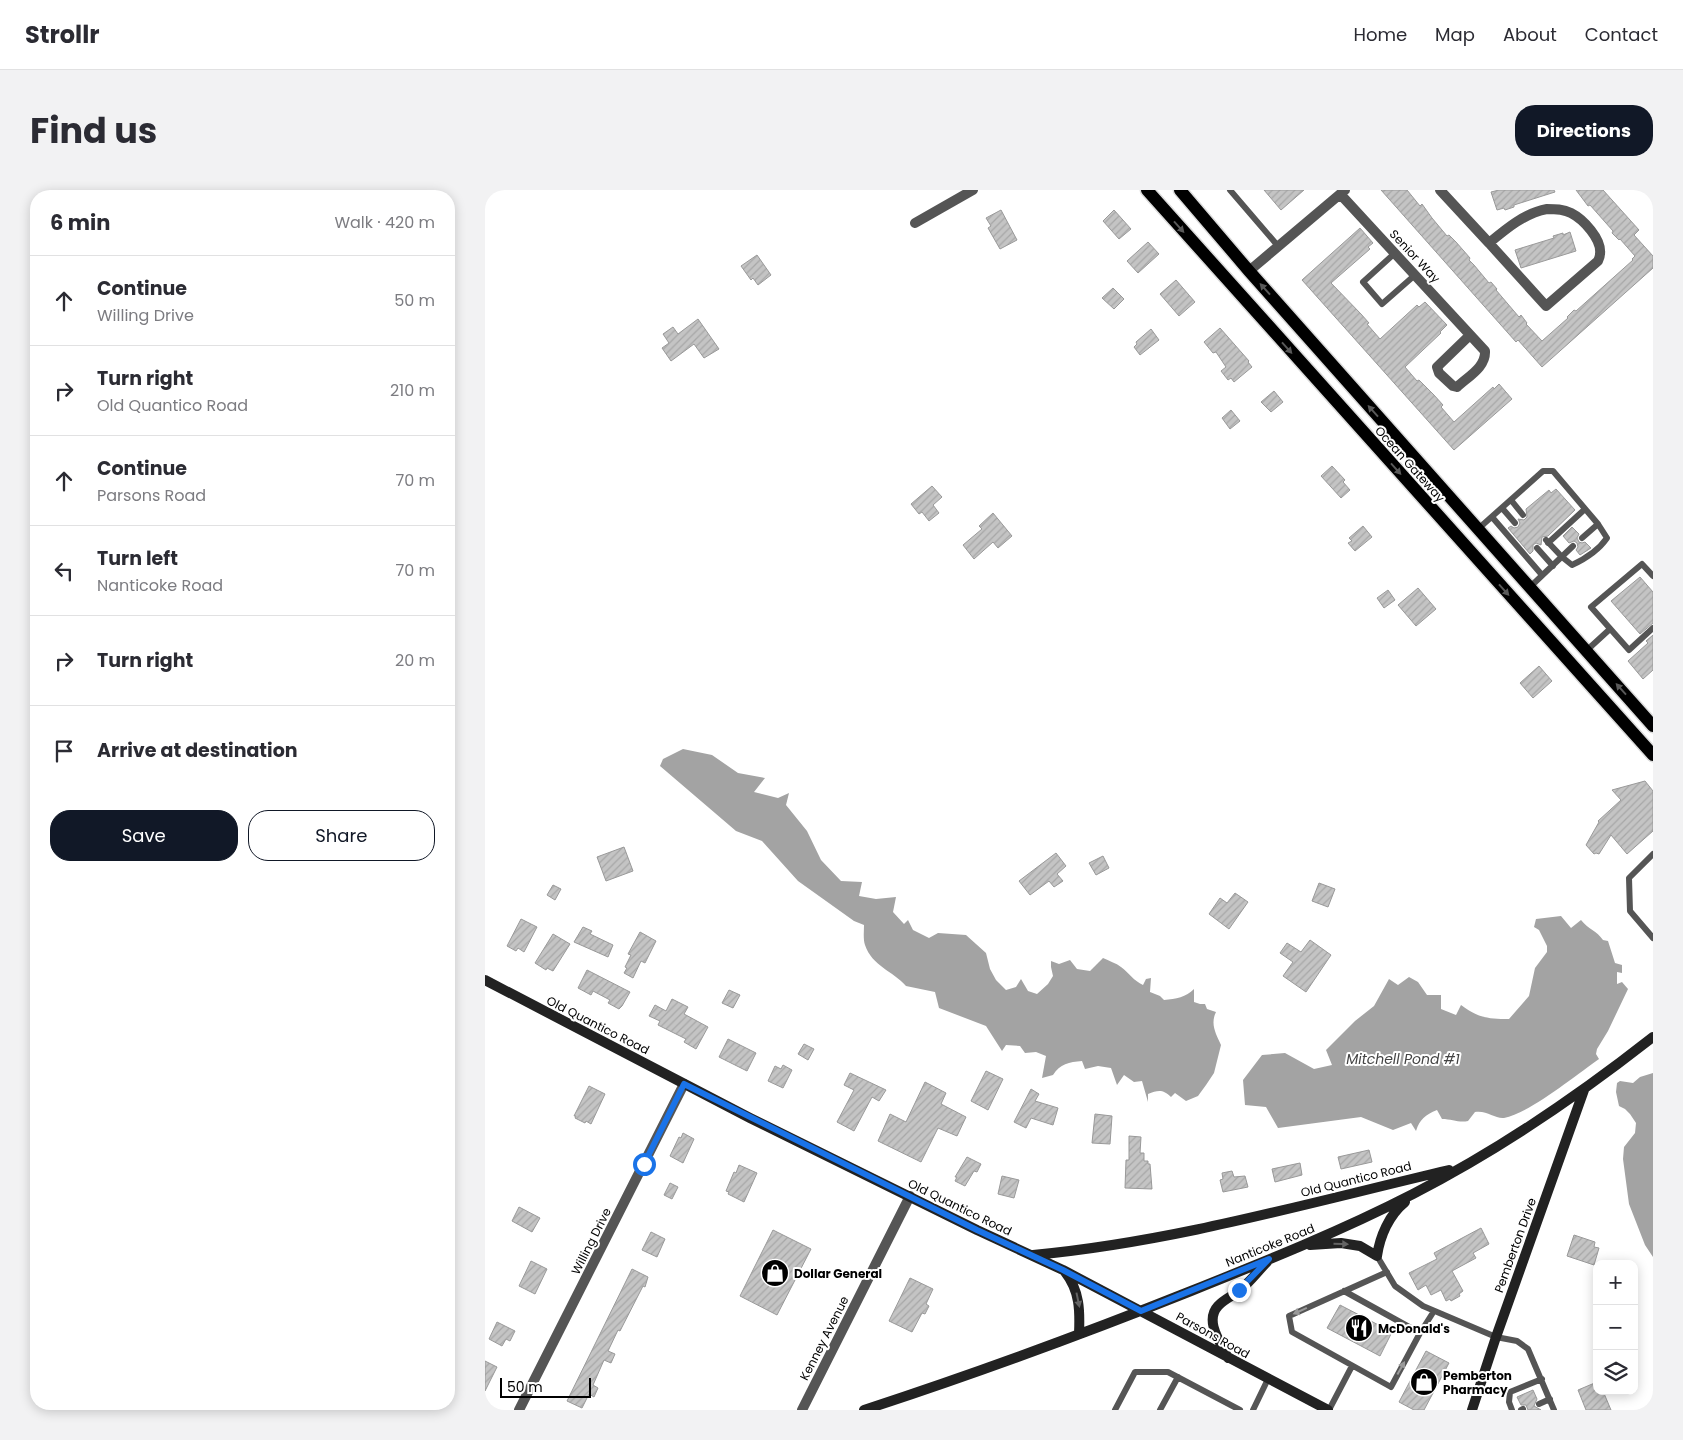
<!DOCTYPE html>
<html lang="en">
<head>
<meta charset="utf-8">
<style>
	body { margin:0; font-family:Poppins,sans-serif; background:#f2f2f3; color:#2b2b33 }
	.controls { position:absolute; right:15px; bottom:15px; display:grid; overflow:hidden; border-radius:10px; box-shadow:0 2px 12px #0003 }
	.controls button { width:45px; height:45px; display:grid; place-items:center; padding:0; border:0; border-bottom:1px solid #e1e1e2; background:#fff; color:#2b2b33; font:25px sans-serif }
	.scale { position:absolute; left:15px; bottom:12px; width:91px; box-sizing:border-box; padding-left:5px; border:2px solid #000; border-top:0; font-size:14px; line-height:18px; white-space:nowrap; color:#000; -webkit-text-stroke:4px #fff; paint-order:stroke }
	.stop { position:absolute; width:15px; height:15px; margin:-11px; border:4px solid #1a73e8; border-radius:50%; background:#fff }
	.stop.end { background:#1a73e8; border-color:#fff; box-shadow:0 1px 5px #0008 }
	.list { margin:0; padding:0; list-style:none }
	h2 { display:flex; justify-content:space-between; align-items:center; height:65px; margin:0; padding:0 20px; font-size:21px }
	h2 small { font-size:16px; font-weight:400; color:#7c7c81 }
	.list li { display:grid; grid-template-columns:32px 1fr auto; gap:15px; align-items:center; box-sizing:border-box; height:90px; padding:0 20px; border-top:1px solid #e1e1e2 }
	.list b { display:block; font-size:19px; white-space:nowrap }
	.list p { margin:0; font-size:16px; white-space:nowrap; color:#7c7c81 }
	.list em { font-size:16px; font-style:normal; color:#7c7c81 }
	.actions { display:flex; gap:10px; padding:15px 20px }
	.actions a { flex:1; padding:11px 0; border:1px solid #111827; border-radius:20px; text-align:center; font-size:18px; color:#111827 }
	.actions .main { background:#111827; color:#fff }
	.icon { flex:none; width:28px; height:28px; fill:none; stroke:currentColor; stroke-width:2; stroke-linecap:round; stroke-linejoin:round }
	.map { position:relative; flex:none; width:1168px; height:1220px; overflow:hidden; border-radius:20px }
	header { display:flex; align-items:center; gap:30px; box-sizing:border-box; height:70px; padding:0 25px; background:#fff; border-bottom:1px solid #e1e1e2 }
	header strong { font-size:24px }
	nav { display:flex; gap:28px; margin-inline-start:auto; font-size:18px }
	.intro { display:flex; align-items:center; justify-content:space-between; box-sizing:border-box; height:120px; padding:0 30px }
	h1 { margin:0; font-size:35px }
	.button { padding:12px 22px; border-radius:20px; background:#111827; color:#fff; font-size:18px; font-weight:700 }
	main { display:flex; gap:30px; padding:0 30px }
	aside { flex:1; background:#fff; border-radius:20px; box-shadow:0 2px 12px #0003 }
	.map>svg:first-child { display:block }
	.water { fill:#a3a3a3 }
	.building { fill:url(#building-hatch); stroke:#999 }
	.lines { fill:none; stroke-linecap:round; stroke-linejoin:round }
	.primary-casing { stroke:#dbdbdb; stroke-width:15 }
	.lane { stroke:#555; stroke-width:6 }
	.street { stroke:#555; stroke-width:10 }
	.secondary { stroke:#222; stroke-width:10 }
	.primary { stroke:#000; stroke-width:12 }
	.oneway { fill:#595959 }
	.oneway2 { fill:#646464 }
	.oneway3 { fill:#999 }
	.route { stroke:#1a73e8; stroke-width:6 }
	.labels { text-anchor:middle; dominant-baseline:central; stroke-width:4; stroke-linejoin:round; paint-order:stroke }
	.street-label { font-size:12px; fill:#000; stroke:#fff }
	.poi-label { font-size:12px; font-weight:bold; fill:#000; stroke:#fff; text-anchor:start }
	.water-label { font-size:14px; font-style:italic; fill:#444; stroke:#fff }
</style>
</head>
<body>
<header>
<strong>Strollr</strong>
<nav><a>Home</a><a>Map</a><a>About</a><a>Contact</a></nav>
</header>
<div class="intro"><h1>Find us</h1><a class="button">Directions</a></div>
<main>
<aside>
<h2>6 min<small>Walk · 420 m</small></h2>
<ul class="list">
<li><svg class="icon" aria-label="ahead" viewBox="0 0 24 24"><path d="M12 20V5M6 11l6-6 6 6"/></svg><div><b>Continue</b><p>Willing Drive</p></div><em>50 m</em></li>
<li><svg class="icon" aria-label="right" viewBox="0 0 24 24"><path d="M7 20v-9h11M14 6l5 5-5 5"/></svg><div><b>Turn right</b><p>Old Quantico Road</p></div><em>210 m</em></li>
<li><svg class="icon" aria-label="ahead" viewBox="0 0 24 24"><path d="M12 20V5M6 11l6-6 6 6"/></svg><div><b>Continue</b><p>Parsons Road</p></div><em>70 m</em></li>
<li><svg class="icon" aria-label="left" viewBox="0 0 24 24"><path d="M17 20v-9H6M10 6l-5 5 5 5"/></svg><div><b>Turn left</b><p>Nanticoke Road</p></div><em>70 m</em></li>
<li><svg class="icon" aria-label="right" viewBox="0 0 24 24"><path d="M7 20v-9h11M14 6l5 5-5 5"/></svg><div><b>Turn right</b></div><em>20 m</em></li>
<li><svg class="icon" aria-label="arrive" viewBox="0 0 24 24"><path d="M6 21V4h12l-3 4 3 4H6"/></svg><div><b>Arrive at destination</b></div></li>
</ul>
<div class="actions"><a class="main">Save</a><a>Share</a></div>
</aside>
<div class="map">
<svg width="1168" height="1220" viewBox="0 0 1168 1220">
	<defs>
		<pattern id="building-hatch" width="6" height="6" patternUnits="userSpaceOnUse" patternTransform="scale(1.25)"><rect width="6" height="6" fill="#c4c4c4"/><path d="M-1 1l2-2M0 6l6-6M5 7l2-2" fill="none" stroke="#a7a7a7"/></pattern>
	</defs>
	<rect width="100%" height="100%" fill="#fff"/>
	<path class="water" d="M 198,559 L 227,565 L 253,583 L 280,588 L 269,602 L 293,608 L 304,603 L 301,615 L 322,641 L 336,670 L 356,691 L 377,692 L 374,706 L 391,709 L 411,707 L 408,722 L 419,734 L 423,730 L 428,740 L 444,748 L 453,743 L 481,745 L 501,763 L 505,779 L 511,790 L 521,800 L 531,797 L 536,789 L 543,801 L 552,804 L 563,794 L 568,786 L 566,777 L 566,771 L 574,774 L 585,770 L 592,779 L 605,781 L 618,768 C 624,771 631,773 636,777 C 644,783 649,791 658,795 L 661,789 L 666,788 L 665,802 L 675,806 L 679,810 C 691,809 701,807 709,799 L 709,812 L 715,814 L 720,814 L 722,819 L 731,822 C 725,834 731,844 736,855 L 729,883 L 721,895 L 713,906 L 701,911 L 690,903 L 686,907 C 678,899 673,900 663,904 L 663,912 L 657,891 L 649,892 L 639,885 L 632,895 L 626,878 L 613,876 L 600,879 L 597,871 C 584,872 575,874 568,885 L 557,888 L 561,866 L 551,862 L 540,863 L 535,856 L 521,855 L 517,861 L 501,836 L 454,818 L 450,802 L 421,796 C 408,781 387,776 380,755 C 378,749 379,741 379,735 L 369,731 L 313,691 L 277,651 L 251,641 L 175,576 L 178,569 Z
		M 1076,726 L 1086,738 L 1096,730 C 1103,739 1112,741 1118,750 L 1123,751 L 1130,773 L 1137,775 L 1137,783 L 1132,782 L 1132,794 L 1137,792 L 1143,799 L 1123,841 L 1112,859 L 1111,864 L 1114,869 C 1091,885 1045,923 1019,928 C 1010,929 1002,920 990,922 L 983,931 C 974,933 967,929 957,929 L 952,920 C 940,925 935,929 931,941 L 926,933 L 908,940 L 876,927 L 793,938 L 781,917 L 760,915 L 758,890 L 777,865 L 800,863 L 829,879 L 847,875 L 841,860 L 870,831 L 889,816 L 904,789 L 913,795 L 924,787 L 933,792 L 942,805 L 956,805 L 956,819 L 971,825 L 976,815 C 993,828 1004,829 1024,829 L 1044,806 L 1050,778 L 1062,762 L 1062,756 L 1054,740 L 1049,737 L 1051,729 Z
		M 1168,883 L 1168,1067 L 1160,1055 L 1144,1014 L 1138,969 L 1139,957 L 1150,943 L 1151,933 L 1145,924 L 1140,919 L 1134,916 L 1131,902 L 1132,893 L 1135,891 L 1148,893 L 1155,887 Z"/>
	<path class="building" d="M 779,0 L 819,0 L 796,20 Z
		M 896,0 L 922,0 L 935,16 L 937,14 L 947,28 L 962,46 L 964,45 L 971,52 L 985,68 L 984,70 L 989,75 L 1004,93 L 1006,92 L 1012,99 L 1011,100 L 1034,127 L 1036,125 L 1042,133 L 1041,134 L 1057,151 L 1083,128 L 1082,127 L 1089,120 L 1091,121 L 1148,70 L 1147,69 L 1150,66 L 1135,49 L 1134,50 L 1127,43 L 1128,41 L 1105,15 L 1103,16 L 1091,0 L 1118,0 L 1154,40 L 1149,45 L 1168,66 L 1168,78 L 1057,177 L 1033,150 L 1031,152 Z
		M 1014,0 L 1069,0 L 1070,2 L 1029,15 L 1029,17 L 1020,20 L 1019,18 L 1012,20 L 1006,2 Z
		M 516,20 L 532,50 L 515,59 L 503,38 L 506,36 L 501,28 Z
		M 629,20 L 646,39 L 634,49 L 618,31 Z
		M 875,38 L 888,53 L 883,57 L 885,59 L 846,93 L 876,124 L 884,133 L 882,134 L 895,149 L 932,115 L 934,117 L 940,112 L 962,135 L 955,142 L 956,143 L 920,177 L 932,191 L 934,190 L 949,205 L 958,215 L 956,217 L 969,232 L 1008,197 L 1009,199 L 1014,194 L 1027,209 L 969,260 L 817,90 Z
		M 1085,42 L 1091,61 L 1036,78 L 1030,60 L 1069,48 L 1068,46 L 1078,43 L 1078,45 Z
		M 663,52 L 674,64 L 653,83 L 642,71 Z
		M 272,65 L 286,85 L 273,95 L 268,88 L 266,90 L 256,76 Z
		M 691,90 L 710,112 L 694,126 L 675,104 Z
		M 628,98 L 639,109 L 629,119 L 617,108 Z
		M 213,129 L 234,159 L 219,168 L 209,154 L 186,171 L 177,158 L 184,153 L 178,144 L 188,137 L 193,144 Z
		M 735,138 L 764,171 L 763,172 L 767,177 L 749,192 L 746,188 L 743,190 L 736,181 L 741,177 L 731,162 L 728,163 L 719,152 Z
		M 666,139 L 674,150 L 655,165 L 649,157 L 652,154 L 651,152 Z
		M 789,201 L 798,212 L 786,222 L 776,212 Z
		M 746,220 L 755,231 L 745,239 L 737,228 Z
		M 847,276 L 860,290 L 858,292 L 865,300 L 856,308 L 836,286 Z
		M 447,296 L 457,307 L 448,315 L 454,323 L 444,331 L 437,322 L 434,324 L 426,314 Z
		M 1071,299 L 1090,320 L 1063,346 L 1057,347 L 1056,355 L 1051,353 L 1048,355 L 1048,361 L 1045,364 L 1023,338 L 1026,336 L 1029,338 L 1033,337 L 1035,333 L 1033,329 L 1039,330 L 1042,327 L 1041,319 L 1064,300 L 1066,303 Z
		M 508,323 L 527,346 L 513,358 L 508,352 L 489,369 L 478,355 L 497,339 L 494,336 Z
		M 878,336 L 887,347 L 870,361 L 863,353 L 867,351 L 864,348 Z
		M 1087,337 L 1094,344 L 1092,348 L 1094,352 L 1097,353 L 1100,352 L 1106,358 L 1095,365 L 1091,360 L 1093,357 L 1092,353 L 1089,351 L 1084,353 L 1078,346 Z
		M 1155,387 L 1168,402 L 1168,433 L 1155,444 L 1126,411 Z
		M 933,398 L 951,419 L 931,436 L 913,415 Z
		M 903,400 L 910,410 L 899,418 L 892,408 Z
		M 1168,445 L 1168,480 L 1158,489 L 1143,471 L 1163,453 L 1161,451 Z
		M 1054,476 L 1067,491 L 1048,508 L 1035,493 Z
		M 1160,591 L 1168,601 L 1168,641 L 1142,664 L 1126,645 L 1114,664 L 1111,663 L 1109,664 L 1101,655 L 1114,632 L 1113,631 L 1136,610 L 1127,600 Z
		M 139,657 L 148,681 L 121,691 L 112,667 Z
		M 571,663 L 581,676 L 572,684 L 578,691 L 569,697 L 564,691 L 545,705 L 534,691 Z
		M 618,666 L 624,678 L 611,685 L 604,673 Z
		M 834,693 L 850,699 L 843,717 L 827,711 Z
		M 68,695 L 76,699 L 70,710 L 62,705 Z
		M 750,703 L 763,712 L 744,739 L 724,724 L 735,708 L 742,713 Z
		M 36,729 L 52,737 L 39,762 L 33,758 L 31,761 L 22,756 Z
		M 98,737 L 107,741 L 105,744 L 128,755 L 123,767 L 89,752 Z
		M 155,742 L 171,751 L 160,773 L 156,771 L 148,788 L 139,783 L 142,778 L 140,777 L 146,765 L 143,764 Z
		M 68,744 L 85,754 L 68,781 L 62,778 L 61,780 L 50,773 Z
		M 825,750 L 846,765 L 821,802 L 798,786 L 808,772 L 795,763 L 802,753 L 816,762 Z
		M 102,780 L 145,802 L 137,816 L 134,819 L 123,813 L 125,810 L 108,801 L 106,805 L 93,798 Z
		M 244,800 L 255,805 L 248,818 L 237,813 Z
		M 187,809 L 203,817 L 199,824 L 223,837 L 211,859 L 199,852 L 201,849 L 173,835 L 175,831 L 164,826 L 170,815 L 181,821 Z
		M 243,849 L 271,863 L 262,881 L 234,867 Z
		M 319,854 L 329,859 L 323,870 L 313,864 Z
		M 298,875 L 307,880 L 298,898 L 283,891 L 290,876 L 296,879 Z
		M 501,881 L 518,889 L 503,920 L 486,911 Z
		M 365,883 L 401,900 L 394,911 L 387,907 L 369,941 L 352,932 L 369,900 L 359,895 Z
		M 440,892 L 461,903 L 456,914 L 481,927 L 472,946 L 453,938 L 436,972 L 393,951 L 405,924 L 421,932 Z
		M 104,896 L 120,904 L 106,934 L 101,931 L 100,933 L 90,928 L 91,926 L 89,926 Z
		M 546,899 L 554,904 L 550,911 L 573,918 L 568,935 L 546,928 L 541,938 L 529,932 Z
		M 610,924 L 627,926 L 625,954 L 607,953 Z
		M 198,943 L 209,949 L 198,973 L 185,966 L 194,947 L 196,948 Z
		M 644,946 L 656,947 L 655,963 L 659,963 L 659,971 L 663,971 L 663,974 L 665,974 L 667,999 L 640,998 L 641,970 L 644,970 Z
		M 884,960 L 887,972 L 856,979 L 853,967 Z
		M 482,967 L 496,974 L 492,982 L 489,981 L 480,996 L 470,991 L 472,987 L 470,987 Z
		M 815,973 L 817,985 L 790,992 L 787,979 Z
		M 254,975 L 272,983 L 259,1012 L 243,1004 L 244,1002 L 241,1001 L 249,982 L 251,983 Z
		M 747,981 L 749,987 L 760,986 L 763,997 L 738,1002 L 735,990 L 738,989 L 737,983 Z
		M 517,986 L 534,990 L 529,1008 L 513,1004 Z
		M 185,993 L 193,997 L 187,1009 L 179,1005 Z
		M 34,1017 L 55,1028 L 47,1042 L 27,1031 Z
		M 996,1038 L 1004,1054 L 988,1063 L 991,1068 L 967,1081 L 978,1101 L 974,1104 L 975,1106 L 966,1111 L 965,1109 L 961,1111 L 956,1100 L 946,1105 L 941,1095 L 933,1100 L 924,1083 L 952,1069 L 949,1063 Z
		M 288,1040 L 326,1059 L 292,1125 L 255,1106 Z
		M 166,1042 L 180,1049 L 172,1067 L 157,1060 Z
		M 1089,1045 L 1110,1052 L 1109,1057 L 1114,1058 L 1109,1075 L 1082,1066 Z
		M 46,1071 L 62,1079 L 50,1104 L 34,1096 Z
		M 147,1079 L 163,1087 L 160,1097 L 158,1096 L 135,1141 L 133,1140 L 123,1161 L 130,1164 L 126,1173 L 119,1170 L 108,1195 L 113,1198 L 109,1207 L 104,1204 L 97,1218 L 82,1211 Z
		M 425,1088 L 448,1099 L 441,1114 L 444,1116 L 440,1124 L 437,1123 L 427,1142 L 404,1131 Z
		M 855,1115 L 907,1142 L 895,1166 L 842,1138 Z
		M 12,1132 L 30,1141 L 25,1151 L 21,1149 L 17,1156 L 4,1149 Z
		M 941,1161 L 964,1173 L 939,1220 L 929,1220 L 914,1212 Z
		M 0,1171 L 12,1177 L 0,1201 Z
		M 1112,1192 L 1112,1201 L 1118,1201 L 1126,1220 L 1101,1220 L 1093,1200 Z
		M 1048,1200 L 1052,1209 L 1049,1216 L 1056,1220 L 1043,1220 L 1041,1215 L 1036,1215 L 1032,1207 Z"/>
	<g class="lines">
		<g class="primary-casing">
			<path id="primary" d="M 662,0 L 1168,565
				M 695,0 L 764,81 L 1168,536"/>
		</g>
		<path class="lane" d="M 745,0 L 793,56
			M 910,63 L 878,92 L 897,114 L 930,85
			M 1026,310 L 1038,325
			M 1017,318 L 1030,333
			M 1007,327 L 1057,385
			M 993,339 L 1058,281 L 1068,281 L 1113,334 L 1097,348
			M 1061,350 L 1077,367 L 1087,375 C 1100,369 1113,361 1122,348 L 1113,334
			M 1063,353 L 1100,319
			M 1052,358 L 1068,376
			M 1168,386 L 1157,374 L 1106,417 L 1144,460 L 1168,438
			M 1045,397 L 1088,356
			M 1101,461 L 1125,439
			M 1168,664 L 1144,688 L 1145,721 L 1168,748
			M 892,1066 L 910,1096 L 938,1116 L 1011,1147 L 1032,1151 L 1043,1159 L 1069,1220
			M 859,1101 L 935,1143 L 906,1197 L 807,1142 L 804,1126 L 902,1082
			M 935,1143 L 949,1121
			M 1054,1214 L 1065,1209
			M 630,1220 L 650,1182 L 683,1182 L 755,1220
			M 675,1220 L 693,1187
			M 768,1220 L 783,1189
			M 844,1220 L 867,1176
			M 1027,1220 L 1024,1212 L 1025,1202 L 1057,1189
			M 1036,1220 L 1038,1219"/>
		<path class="street" d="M 955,0 L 1004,53
			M 856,5 L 1000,161 C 1001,177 984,186 972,197 L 968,196 L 954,183 L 952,177 L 985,145
			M 1062,19 C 1070,19 1078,19 1086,23 C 1098,29 1117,49 1115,64 C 1115,66 1114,69 1113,71 L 1061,116 L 1004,53 C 1022,38 1040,23 1062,19 Z
			M 430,33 L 488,0
			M 764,81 L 860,0
			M 34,1220 L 199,894
			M 317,1220 L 425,1006"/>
		<path class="secondary" d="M 0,790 L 265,928 L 492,1040 L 578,1080 L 843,1220
			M 825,1055 L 856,1053 L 875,1056 L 892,1066 C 895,1046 904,1025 920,1012
			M 548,1065 C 689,1052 827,1012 964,980
			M 580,1082 C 595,1101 595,1121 594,1144
			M 743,1168 C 736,1153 719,1131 733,1116 C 739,1109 748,1106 755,1100 C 765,1092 773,1081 782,1072
			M 379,1220 C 489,1184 598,1144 706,1101 C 781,1071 856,1041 928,1004 C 1014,960 1093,906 1168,847
			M 987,1220 L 1011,1147 L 1099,900"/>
		<use href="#primary" class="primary"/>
	</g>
	<defs><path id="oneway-solid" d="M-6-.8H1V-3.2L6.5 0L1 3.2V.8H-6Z" transform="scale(1.25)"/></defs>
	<g class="oneway">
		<use href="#oneway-solid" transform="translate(694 37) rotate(48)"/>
		<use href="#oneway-solid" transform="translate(780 99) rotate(-132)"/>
		<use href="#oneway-solid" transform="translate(802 158) rotate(48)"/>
		<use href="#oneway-solid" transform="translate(888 221) rotate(-132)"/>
		<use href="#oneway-solid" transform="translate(911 279) rotate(48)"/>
		<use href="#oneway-solid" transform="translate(1019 400) rotate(48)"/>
		<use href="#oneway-solid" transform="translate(1136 499) rotate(-132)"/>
	</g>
	<g class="oneway2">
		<use href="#oneway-solid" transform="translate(856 1054) rotate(2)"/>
		<use href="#oneway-solid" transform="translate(593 1110) rotate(78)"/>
	</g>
	<g class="oneway3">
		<use href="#oneway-solid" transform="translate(815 1121) rotate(156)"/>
		<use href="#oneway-solid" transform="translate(916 1178) rotate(-61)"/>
	</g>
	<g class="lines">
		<path class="route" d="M 159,974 L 199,894 L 492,1040 L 578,1080 L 656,1121 L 784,1069 L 754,1100"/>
	</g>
	<defs>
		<g id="shop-disc" transform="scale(1.4375)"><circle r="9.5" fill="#000" stroke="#fff"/><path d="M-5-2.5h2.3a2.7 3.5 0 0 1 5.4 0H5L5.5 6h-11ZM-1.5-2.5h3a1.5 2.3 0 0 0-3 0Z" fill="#fff"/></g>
		<g id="restaurant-disc" transform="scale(1.4375)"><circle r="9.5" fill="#000" stroke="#fff"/><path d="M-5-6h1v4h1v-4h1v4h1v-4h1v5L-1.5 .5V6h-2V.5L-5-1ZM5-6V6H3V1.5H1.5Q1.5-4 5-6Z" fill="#fff"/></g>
	</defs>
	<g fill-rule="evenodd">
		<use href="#shop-disc" x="290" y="1083"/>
		<use href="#restaurant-disc" x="874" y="1138"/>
		<use href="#shop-disc" x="939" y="1192"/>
	</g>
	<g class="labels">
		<g class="street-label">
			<text transform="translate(930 66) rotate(47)">Senior Way</text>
			<text transform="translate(925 274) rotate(48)">Ocean Gateway</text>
			<text transform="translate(113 835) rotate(27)">Old Quantico Road</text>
			<text transform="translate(871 989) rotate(-14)">Old Quantico Road</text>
			<text transform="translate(475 1017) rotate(26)">Old Quantico Road</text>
			<text transform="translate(106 1051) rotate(-63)">Willing Drive</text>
			<text transform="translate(785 1055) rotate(-22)">Nanticoke Road</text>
			<text transform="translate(1030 1055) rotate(-70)">Pemberton Drive</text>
			<text transform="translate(728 1145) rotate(29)">Parsons Road</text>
			<text transform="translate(339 1148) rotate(-63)">Kenney Avenue</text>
		</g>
		<g class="poi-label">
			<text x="309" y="1083">Dollar General</text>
			<text x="893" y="1138">McDonald's</text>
			<text x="958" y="1185">Pemberton<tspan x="958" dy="14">Pharmacy</tspan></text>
		</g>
		<g class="water-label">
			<text x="918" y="869">Mitchell Pond #1</text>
		</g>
	</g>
</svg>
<div class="controls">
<button>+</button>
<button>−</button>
<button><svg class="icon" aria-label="layers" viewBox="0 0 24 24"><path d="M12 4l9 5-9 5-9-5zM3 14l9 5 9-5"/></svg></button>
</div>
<div class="scale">50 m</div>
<div class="stop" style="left:159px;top:974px"></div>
<div class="stop end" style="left:754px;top:1100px"></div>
</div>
</main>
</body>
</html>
